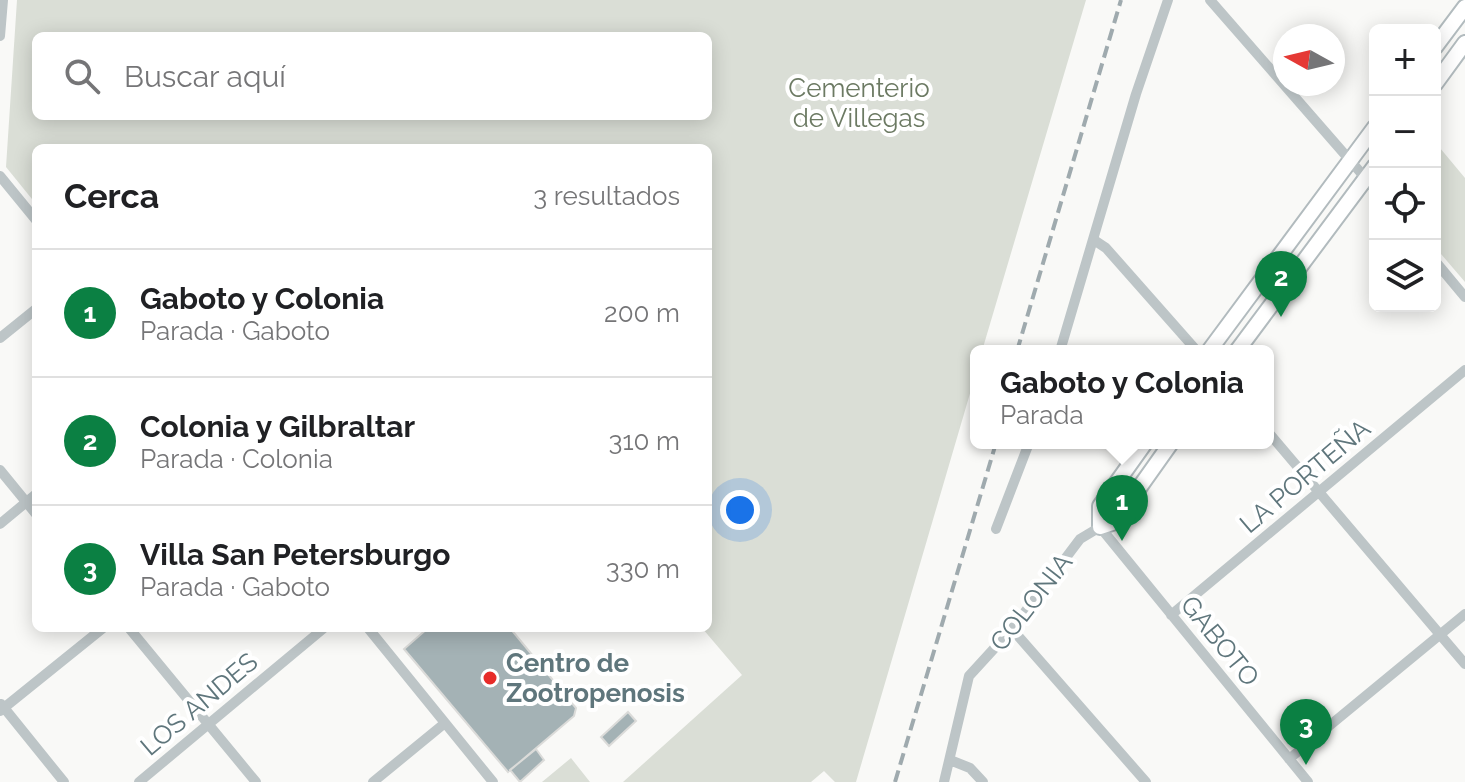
<!DOCTYPE html>
<html lang="es">
<head>
<meta charset="utf-8">
<style>
	body { margin:0; font-family:Raleway,sans-serif; background:#f2f2f2; color:#202124 }
	.controls { position:absolute; right:24px; top:24px; display:grid; overflow:hidden; border-radius:12px; box-shadow:0 4px 20px #0003 }
	.controls button { width:72px; height:72px; display:grid; place-items:center; padding:0; border:0; border-bottom:2px solid #e0e0e0; background:#fff; color:#202124; font:40px sans-serif }
	.compass { position:absolute; left:1273px; top:24px; width:72px; height:72px; border-radius:50%; background:#fff; box-shadow:0 4px 20px #0003; rotate:278deg }
	.you { position:absolute; left:740px; top:510px; width:28px; height:28px; margin:-20px; border:6px solid #fff; border-radius:50%; background:#1a73e8; box-shadow:0 0 0 12px #1a73e833 }
	.badge { display:grid; place-items:center; width:52px; height:52px; border-radius:50%; background:#0b8043; color:#fff; font-size:26px; font-weight:700 }
	.pin { position:absolute; translate:-50% -66px; filter:drop-shadow(0 2px 4px #0008) }
	.pin::after { content:''; position:absolute; top:42px; width:28px; height:24px; background:inherit; clip-path:polygon(0 0,100% 0,50% 100%) }
	.popup { position:absolute; left:970px; top:345px; width:304px; height:104px; box-sizing:border-box; display:grid; place-content:center; border-radius:12px; background:#fff; filter:drop-shadow(0 2px 6px #0005); font-size:26px; white-space:nowrap; color:#757577 }
	.popup b { font-size:30px; color:#202124 }
	.popup::after { content:''; position:absolute; left:50%; top:100%; margin-left:-16px; border:16px solid transparent; border-top-color:#fff }
	.list { margin:0; padding:0; list-style:none }
	h2 { display:flex; justify-content:space-between; align-items:center; height:104px; margin:0; padding:0 32px; font-size:34px }
	h2 small { font-size:26px; font-weight:400; color:#757577 }
	.list li { display:grid; grid-template-columns:52px 1fr auto; gap:24px; align-items:center; box-sizing:border-box; height:128px; padding:0 32px; border-top:2px solid #e0e0e0 }
	.list b { display:block; font-size:30px; white-space:nowrap }
	.list p { margin:0; font-size:26px; white-space:nowrap; color:#757577 }
	.list em { font-size:26px; font-style:normal; color:#757577 }
	.icon { flex:none; width:44px; height:44px; fill:none; stroke:currentColor; stroke-width:2; stroke-linecap:round; stroke-linejoin:round }
	.map { position:relative; flex:none; width:1465px; height:782px; overflow:hidden }
	.search { position:absolute; background:#fff; box-shadow:0 4px 20px #0003; left:32px; top:32px; width:680px; height:88px; display:flex; align-items:center; gap:20px; box-sizing:border-box; padding:0 28px; border-radius:12px; color:#757577; font-size:30px }
	.panel { position:absolute; background:#fff; box-shadow:0 4px 20px #0003; left:32px; top:144px; width:680px; height:488px; border-radius:12px }
	.map>svg:first-child { display:block }
	.green { fill:#daded6; fill-rule:evenodd }
	.building { fill:#a4b2b5; stroke:#dbdbd9; stroke-width:2 }
	.lines { fill:none; stroke-linecap:round; stroke-linejoin:round }
	.secondary-casing { stroke:#b2bbbe; stroke-width:18 }
	.street { stroke:#bdc5c7; stroke-width:10 }
	.secondary { stroke:#fff; stroke-width:14 }
	.rail { stroke:#9faaae; stroke-width:4; stroke-dasharray:12 6; stroke-linecap:butt }
	.poi-dot { fill:#e72c29; stroke:#fff; stroke-width:3 }
	.labels { text-anchor:middle; dominant-baseline:central; stroke-width:8; stroke-linejoin:round; paint-order:stroke }
	.park-label { font-size:26px; fill:#6c7a63; stroke:#fff }
	.street-label { font-size:26px; fill:#5f767c; stroke:#fff }
	.poi-label { font-size:26px; font-weight:bold; fill:#5f767c; stroke:#fff; text-anchor:start }
</style>
</head>
<body>
<div class="map">
<svg width="1465" height="782" viewBox="0 0 1465 782">
	<rect width="100%" height="100%" fill="#f9f9f7"/>
	<path class="green" d="M 17,0 L 1086,0 L 982,351 L 976,351 L 976,373 L 856,782 L 835,782 L 824,771 L 811,782 L 623,782 L 742,675 L 702,628 L 708,628 L 709,619 L 708,148 L 36,148 L 36,204 L 6,167 ZM 36,36 L 708,36 L 708,116 L 36,116 Z
		M 1435,142 L 1465,178 L 1465,282 L 1435,247 Z
		M 571,758 L 590,782 L 542,782 Z"/>
	<path class="building" d="M 428,628 L 510,628 L 576,708 L 574,716 L 508,772 L 404,649 Z
		M 628,712 L 636,721 L 609,746 L 601,737 Z
		M 536,749 L 544,760 L 520,782 L 510,770 Z"/>
	<g class="lines">
		<g class="secondary-casing">
			<path id="secondary" d="M 1435,47 L 1465,7
				M 1435,84 L 1465,43
				M 1209,351 L 1375,127
				M 1237,351 L 1375,166
				M 1145,443 L 1100,506 L 1100,527 L 1115,522 L 1171,443"/>
		</g>
		<path class="street" d="M 1210,0 L 1375,189
			M 0,36 L 3,0
			M 0,176 L 36,220
			M 1094,240 L 1106,248 L 1197,351
			M 1435,261 L 1465,297
			M 0,338 L 36,309
			M 1060,351 L 1136,94 L 1168,0
			M 1268,432 L 1465,664
			M 0,470 L 36,514
			M 0,524 L 36,494
			M 996,529 L 1029,443
			M 1171,615 L 1465,370
			M 129,628 L 256,782
			M 368,628 L 493,782
			M 1012,629 L 1146,782
			M 1,704 L 64,782
			M 0,711 L 103,628
			M 1289,759 L 1465,614
			M 950,760 L 970,768 L 983,782
			M 139,782 L 324,628
			M 373,782 L 445,723
			M 944,782 L 969,676 L 1012,629 L 1080,539 L 1100,527 L 1308,782"/>
		<use href="#secondary" class="secondary"/>
		<path class="rail" d="M 1017,351 L 1121,0
			M 895,782 L 996,443"/>
	</g>
	<circle class="poi-dot" cx="490" cy="678" r="8"/>
	<g class="labels">
		<g class="park-label">
			<text x="859" y="88">Cementerio<tspan x="859" dy="30">de Villegas</tspan></text>
		</g>
		<g class="street-label">
			<text transform="translate(1305 476) rotate(-40)">LA PORTEÑA</text>
			<text transform="translate(1031 602) rotate(-52)">COLONIA</text>
			<text transform="translate(1220 641) rotate(51)">GABOTO</text>
			<text transform="translate(199 704) rotate(-40)">LOS ANDES</text>
		</g>
		<g class="poi-label">
			<text x="506" y="663">Centro de<tspan x="506" dy="30">Zootropenosis</tspan></text>
		</g>
	</g>
</svg>
<div class="controls">
<button>+</button>
<button>−</button>
<button><svg class="icon" aria-label="locate" viewBox="0 0 24 24"><circle cx="12" cy="12" r="6"/><path d="M12 2v4M12 18v4M2 12h4M18 12h4"/></svg></button>
<button><svg class="icon" aria-label="layers" viewBox="0 0 24 24"><path d="M12 4l9 5-9 5-9-5zM3 14l9 5 9-5"/></svg></button>
</div>
<svg class="compass" viewBox="-18 -18 36 36"><path d="M0-13l5 13h-10z" fill="#e53935"/><path d="M0 13l5-13h-10z" fill="#757577"/></svg>
<div class="you"></div>
<div class="pin badge" style="left:1122px;top:541px">1</div>
<div class="popup"><b>Gaboto y Colonia</b>Parada</div>
<div class="pin badge" style="left:1281px;top:317px">2</div>
<div class="pin badge" style="left:1306px;top:765px">3</div>
<div class="search"><svg class="icon" aria-label="search" viewBox="0 0 24 24"><circle cx="10" cy="10" r="6"/><path d="M15 15l6 6"/></svg>Buscar aquí</div>
<section class="panel">
<h2>Cerca<small>3 resultados</small></h2>
<ul class="list">
<li><span class="badge">1</span><div><b>Gaboto y Colonia</b><p>Parada · Gaboto</p></div><em>200 m</em></li>
<li><span class="badge">2</span><div><b>Colonia y Gilbraltar</b><p>Parada · Colonia</p></div><em>310 m</em></li>
<li><span class="badge">3</span><div><b>Villa San Petersburgo</b><p>Parada · Gaboto</p></div><em>330 m</em></li>
</ul>
</section>
</div>
</body>
</html>
